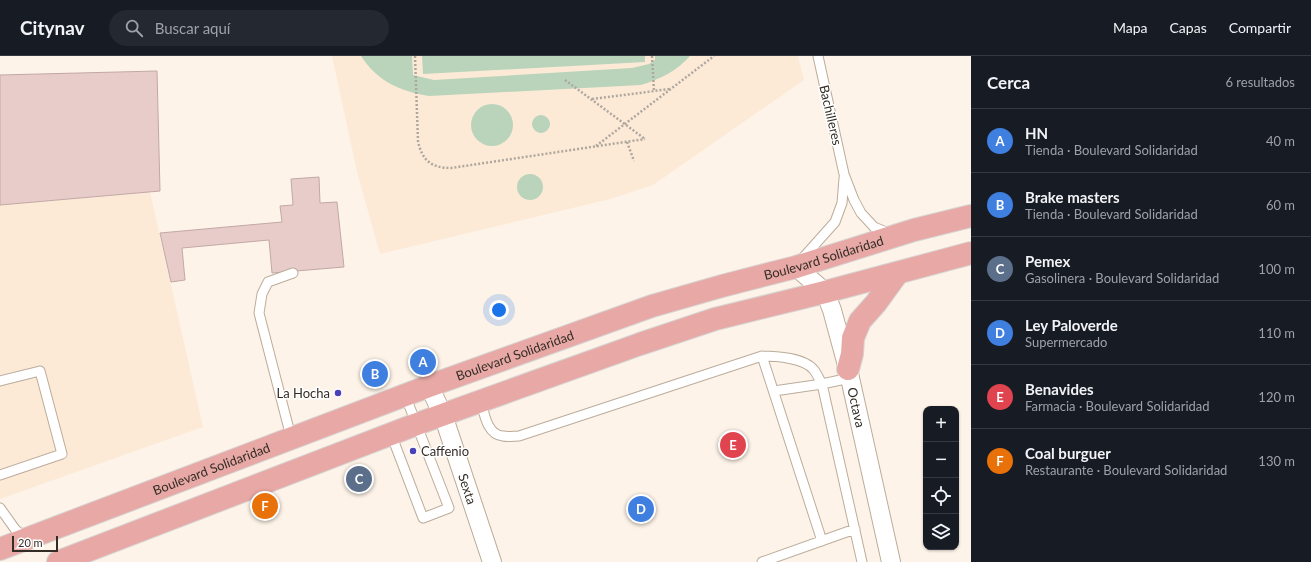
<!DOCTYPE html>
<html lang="es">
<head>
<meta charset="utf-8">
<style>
	body { margin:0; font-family:Lato,sans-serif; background:#242831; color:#f1f3f6 }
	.controls { position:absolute; right:12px; bottom:12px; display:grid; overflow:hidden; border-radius:8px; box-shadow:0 1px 3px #0004 }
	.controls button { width:36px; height:36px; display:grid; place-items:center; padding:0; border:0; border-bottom:1px solid #363941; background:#171b24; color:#f1f3f6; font:20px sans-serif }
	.scale { position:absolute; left:12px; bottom:10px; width:46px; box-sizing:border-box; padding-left:4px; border:2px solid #332d26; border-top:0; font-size:11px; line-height:14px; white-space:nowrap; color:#332d26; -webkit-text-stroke:3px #fff; paint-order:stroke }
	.you { position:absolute; left:499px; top:254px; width:14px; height:14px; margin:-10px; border:3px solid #fff; border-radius:50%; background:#1a73e8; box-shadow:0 0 0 6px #1a73e833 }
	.badge { display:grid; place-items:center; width:26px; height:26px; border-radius:50%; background:#a5a3da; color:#fff; font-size:13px; font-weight:700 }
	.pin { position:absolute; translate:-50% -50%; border:2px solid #fff; box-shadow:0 1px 4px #0006 }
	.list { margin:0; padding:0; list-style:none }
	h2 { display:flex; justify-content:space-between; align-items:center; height:52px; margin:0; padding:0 16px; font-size:17px }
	h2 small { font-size:13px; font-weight:400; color:#9ea1a6 }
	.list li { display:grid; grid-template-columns:26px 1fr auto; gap:12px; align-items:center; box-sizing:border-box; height:64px; padding:0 16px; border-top:1px solid #363941 }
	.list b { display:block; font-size:15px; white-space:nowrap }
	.list p { margin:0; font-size:13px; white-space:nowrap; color:#9ea1a6 }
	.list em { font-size:13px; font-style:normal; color:#9ea1a6 }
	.icon { flex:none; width:22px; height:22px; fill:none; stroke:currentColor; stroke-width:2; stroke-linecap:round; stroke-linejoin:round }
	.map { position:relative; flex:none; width:971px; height:506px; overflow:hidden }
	header { display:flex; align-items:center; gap:24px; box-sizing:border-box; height:56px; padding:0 20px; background:#171b24; border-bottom:1px solid #363941 }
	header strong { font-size:19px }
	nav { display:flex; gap:22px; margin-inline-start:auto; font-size:14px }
	.search { width:280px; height:36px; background:#242831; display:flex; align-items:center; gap:10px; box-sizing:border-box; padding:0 14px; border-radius:22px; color:#9ea1a6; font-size:15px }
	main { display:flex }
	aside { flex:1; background:#171b24 }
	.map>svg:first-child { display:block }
	.built { fill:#fcead7 }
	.green { fill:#b9d4bb }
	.building { fill:#e7ccca; stroke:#c2a8a6 }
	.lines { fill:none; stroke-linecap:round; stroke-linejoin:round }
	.lane-casing { stroke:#bcac9b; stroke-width:11 }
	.street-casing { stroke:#bcac9b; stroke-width:20 }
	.primary-casing { stroke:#d6d5d4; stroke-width:24 }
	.path { stroke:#afa79d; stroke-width:2.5; stroke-dasharray:2 2; stroke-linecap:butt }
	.lane { stroke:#fff; stroke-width:9 }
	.street { stroke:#fff; stroke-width:18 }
	.primary { stroke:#e8a9a6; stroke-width:22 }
	.poi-dot { fill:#4841b7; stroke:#fff; stroke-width:1.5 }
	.labels { text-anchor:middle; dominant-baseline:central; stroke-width:3; stroke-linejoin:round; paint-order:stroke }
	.street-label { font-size:13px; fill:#332d26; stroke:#fff }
	.poi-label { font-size:13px; fill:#332d26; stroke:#fff; text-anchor:end }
</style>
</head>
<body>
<header>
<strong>Citynav</strong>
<div class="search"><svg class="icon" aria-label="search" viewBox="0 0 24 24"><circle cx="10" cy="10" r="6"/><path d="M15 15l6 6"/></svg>Buscar aquí</div>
<nav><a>Mapa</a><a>Capas</a><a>Compartir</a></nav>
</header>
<main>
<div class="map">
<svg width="971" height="506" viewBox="0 0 971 506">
	<rect width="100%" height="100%" fill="#fdf3e8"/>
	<path class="built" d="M 332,0 L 798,0 L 804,24 L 653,129 L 610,143 L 380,198 L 357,116 Z
		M 150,136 L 203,371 L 0,443 L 0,149 Z"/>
	<path class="green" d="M 361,0 L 412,0 L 413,19 L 434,24 L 632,12 L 649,8 L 655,4 L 655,0 L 690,0 C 677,15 660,23 641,29 L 429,40 C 400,35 378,26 361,0 Z
		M 422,0 L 645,0 L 645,6 L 423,18 Z
		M471 69a21 21 0 1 1 42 0a21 21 0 1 1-42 0Z
		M532 68a9 9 0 1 1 18 0a9 9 0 1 1-18 0Z
		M517 131a13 13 0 1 1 26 0a13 13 0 1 1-26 0Z"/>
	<path class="building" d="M 157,15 L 160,135 L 0,149 L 0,19 Z
		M 319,121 L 320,147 L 337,146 L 344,211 L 272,217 L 269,184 L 182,192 L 185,224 L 171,226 L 160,177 L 282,166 L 280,150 L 293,149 L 291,123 Z"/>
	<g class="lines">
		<g class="lane-casing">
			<path id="lane" d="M 818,0 L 844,118 L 854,144 L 861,157 L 874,171 L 891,178
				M 802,203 L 835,166 L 842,147 L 844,122
				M 762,300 L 822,485
				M 0,325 L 40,315 L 62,398 L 0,419
				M 774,335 L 822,328 L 850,322
				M 481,345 C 484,357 487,379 503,380 C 508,381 514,380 519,380 L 762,300 C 776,300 805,302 814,314 C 817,318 819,323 822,328 L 862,506
				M 391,378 L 423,462 L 449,452 L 405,339
				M 291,381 L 259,257 L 262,238 L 268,226 L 293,217
				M 0,452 L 15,473 L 25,482
				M 762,506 L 855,473"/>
		</g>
		<g class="street-casing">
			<g id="street">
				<path id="s1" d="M 796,211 L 825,236 L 832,254 L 848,313 L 891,506"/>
				<path id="s2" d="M 429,330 L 443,359 L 492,506"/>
			</g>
		</g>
		<g class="primary-casing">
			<g id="primary">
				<path d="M 848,313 L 852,298 L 853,282 L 860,265 L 876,247 L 897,218"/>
				<path id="s3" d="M 0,493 L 429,330 L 652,250 L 722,230 L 796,211 L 914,174 L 971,160"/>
				<path d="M 58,506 L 417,368 L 640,288 L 715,263 L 825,236 L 971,197"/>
			</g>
		</g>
		<path class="path" d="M 415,0 L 418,85 C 422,105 432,112 451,112 L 645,83
			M 652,0 L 654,35
			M 565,24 L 645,83
			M 592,43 L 670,33
			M 627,86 L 634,105
			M 596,90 L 714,0"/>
		<use href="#lane" class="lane"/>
		<use href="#street" class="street"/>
		<use href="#primary" class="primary"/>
	</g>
	<g class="poi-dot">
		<circle cx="338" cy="337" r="4"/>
		<circle cx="413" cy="395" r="4"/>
	</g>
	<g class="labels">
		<g class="street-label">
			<text transform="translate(831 59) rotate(77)">Bachilleres</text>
			<text stroke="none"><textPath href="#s3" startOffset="874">Boulevard Solidaridad</textPath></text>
			<text stroke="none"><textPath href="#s3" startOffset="550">Boulevard Solidaridad</textPath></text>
			<text stroke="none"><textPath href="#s1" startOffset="158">Octava</textPath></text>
			<text stroke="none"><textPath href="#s3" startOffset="226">Boulevard Solidaridad</textPath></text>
			<text stroke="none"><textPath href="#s2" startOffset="110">Sexta</textPath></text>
		</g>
		<g class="poi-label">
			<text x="330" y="337">La Hocha</text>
			<text x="421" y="395" text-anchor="start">Caffenio</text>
		</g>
	</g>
</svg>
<div class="controls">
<button>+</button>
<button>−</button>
<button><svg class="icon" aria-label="locate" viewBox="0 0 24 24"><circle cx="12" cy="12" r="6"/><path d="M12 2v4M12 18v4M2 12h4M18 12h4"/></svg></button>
<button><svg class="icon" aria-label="layers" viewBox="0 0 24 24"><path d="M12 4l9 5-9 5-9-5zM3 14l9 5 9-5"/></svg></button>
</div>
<div class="scale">20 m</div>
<div class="you"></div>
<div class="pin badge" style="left:423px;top:306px;background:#3f7fe0">A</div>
<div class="pin badge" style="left:375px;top:318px;background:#3f7fe0">B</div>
<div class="pin badge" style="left:359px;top:423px;background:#5c6f8a">C</div>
<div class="pin badge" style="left:641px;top:453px;background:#3f7fe0">D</div>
<div class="pin badge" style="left:733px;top:389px;background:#e0444e">E</div>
<div class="pin badge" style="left:265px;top:450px;background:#e8710a">F</div>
</div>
<aside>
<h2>Cerca<small>6 resultados</small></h2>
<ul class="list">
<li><span class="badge" style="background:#3f7fe0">A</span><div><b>HN</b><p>Tienda · Boulevard Solidaridad</p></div><em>40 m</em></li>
<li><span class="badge" style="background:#3f7fe0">B</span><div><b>Brake masters</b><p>Tienda · Boulevard Solidaridad</p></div><em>60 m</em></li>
<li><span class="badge" style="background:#5c6f8a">C</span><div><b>Pemex</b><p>Gasolinera · Boulevard Solidaridad</p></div><em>100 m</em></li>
<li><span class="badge" style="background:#3f7fe0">D</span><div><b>Ley Paloverde</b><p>Supermercado</p></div><em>110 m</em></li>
<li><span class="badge" style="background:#e0444e">E</span><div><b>Benavides</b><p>Farmacia · Boulevard Solidaridad</p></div><em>120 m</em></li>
<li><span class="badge" style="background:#e8710a">F</span><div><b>Coal burguer</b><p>Restaurante · Boulevard Solidaridad</p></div><em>130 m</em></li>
</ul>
</aside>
</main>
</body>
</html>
